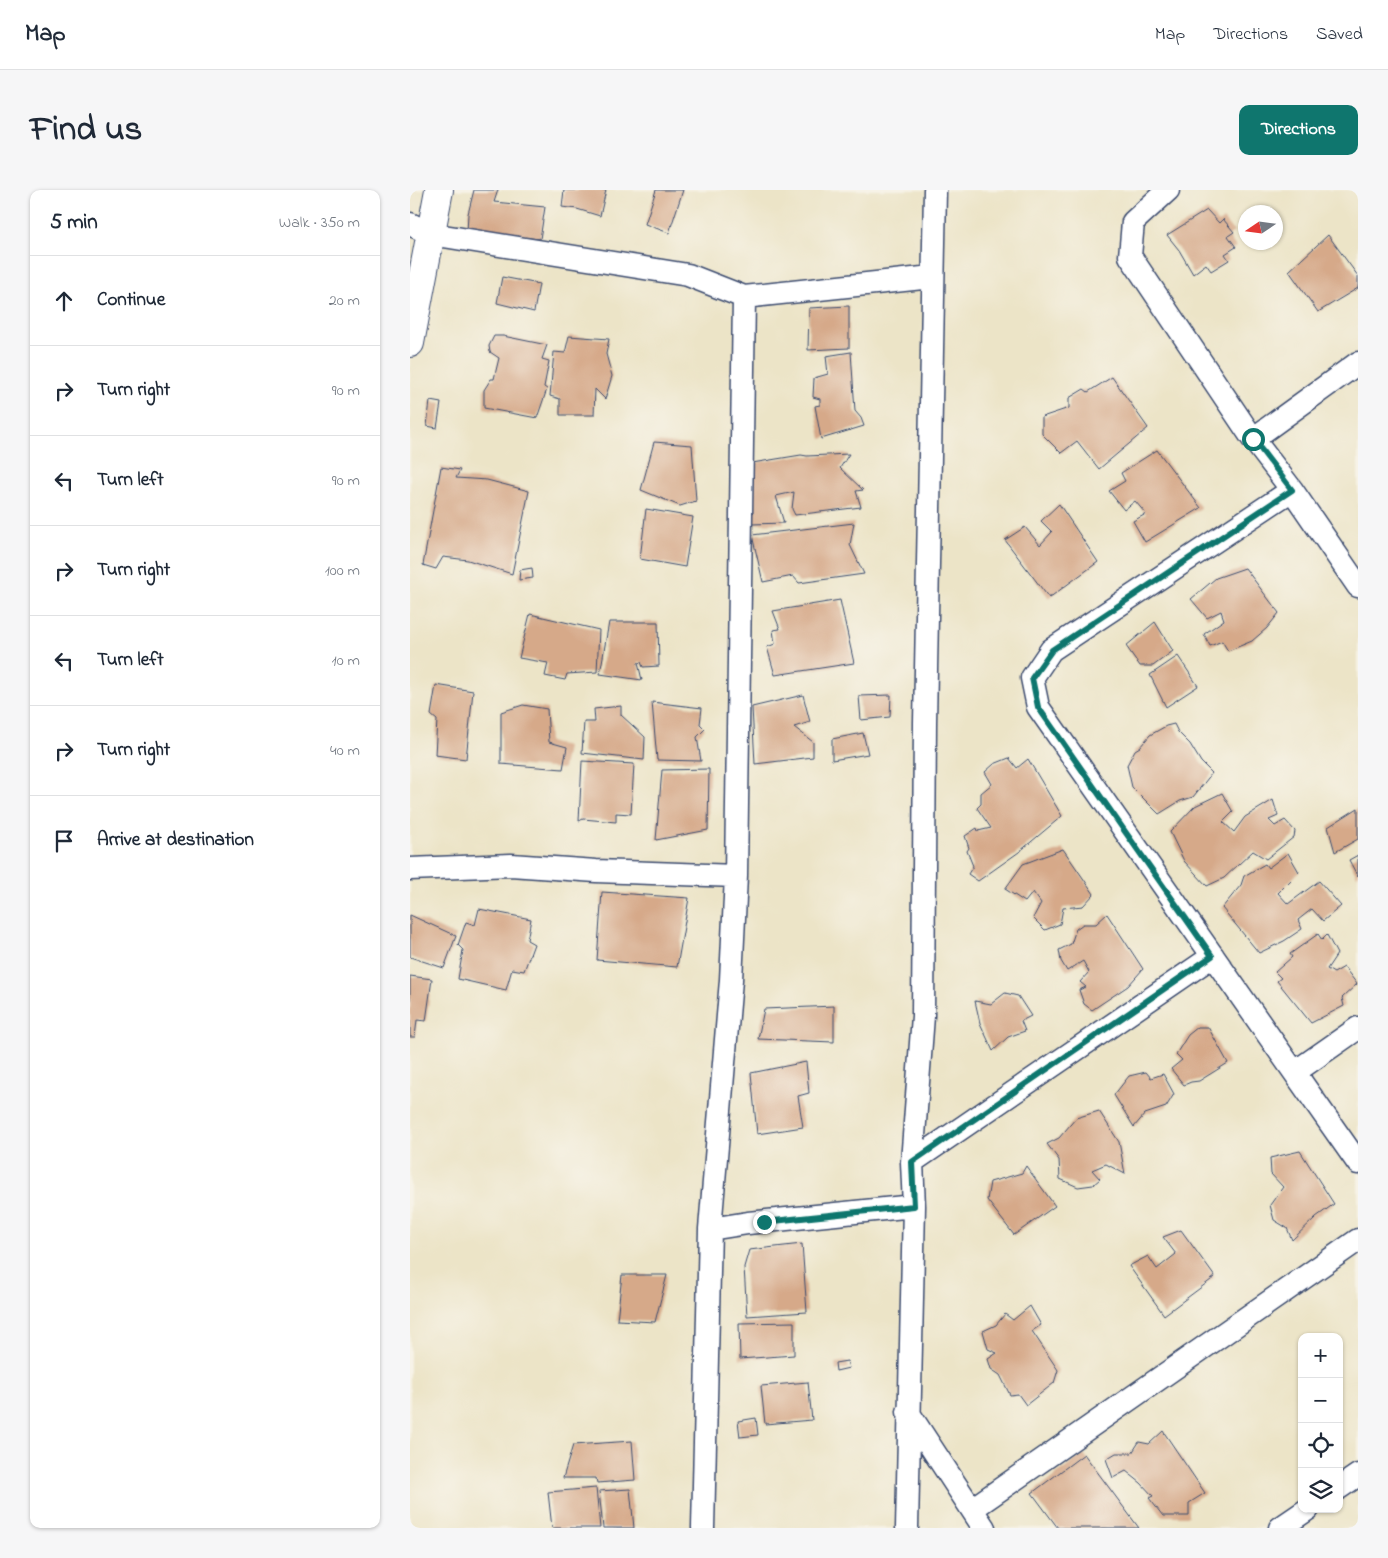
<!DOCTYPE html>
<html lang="en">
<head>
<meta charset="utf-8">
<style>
	body { margin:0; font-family:"Indie Flower",sans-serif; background:#f6f6f7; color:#1f2937 }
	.controls { position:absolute; right:15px; bottom:15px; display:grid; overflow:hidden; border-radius:10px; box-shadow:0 1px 4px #0004 }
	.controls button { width:45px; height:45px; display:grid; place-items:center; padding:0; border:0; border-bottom:1px solid #e0e1e3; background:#fff; color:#1f2937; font:25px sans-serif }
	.compass { position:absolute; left:828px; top:15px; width:45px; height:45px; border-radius:50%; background:#fff; box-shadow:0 1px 4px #0004; rotate:257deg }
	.stop { position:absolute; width:15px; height:15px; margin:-11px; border:4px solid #0f766e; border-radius:50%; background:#fff }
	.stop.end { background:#0f766e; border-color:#fff; box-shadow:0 1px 5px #0008 }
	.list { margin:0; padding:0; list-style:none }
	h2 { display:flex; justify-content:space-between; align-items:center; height:65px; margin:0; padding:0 20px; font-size:21px }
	h2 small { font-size:16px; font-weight:400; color:#747a83 }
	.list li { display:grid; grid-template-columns:32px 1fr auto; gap:15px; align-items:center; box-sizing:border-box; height:90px; padding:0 20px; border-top:1px solid #e0e1e3 }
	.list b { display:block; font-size:19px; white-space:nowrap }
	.list em { font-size:16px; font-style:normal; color:#747a83 }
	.icon { flex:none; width:28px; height:28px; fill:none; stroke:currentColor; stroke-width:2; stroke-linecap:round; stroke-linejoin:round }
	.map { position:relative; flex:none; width:948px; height:1338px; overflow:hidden; border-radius:10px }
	header { display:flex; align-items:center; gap:30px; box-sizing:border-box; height:70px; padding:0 25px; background:#fff; border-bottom:1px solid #e0e1e3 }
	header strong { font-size:24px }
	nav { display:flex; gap:28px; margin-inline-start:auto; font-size:18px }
	.intro { display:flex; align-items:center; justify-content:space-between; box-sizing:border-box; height:120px; padding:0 30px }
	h1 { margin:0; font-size:35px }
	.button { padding:12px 22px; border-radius:10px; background:#0f766e; color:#fff; font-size:18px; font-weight:700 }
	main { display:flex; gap:30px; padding:0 30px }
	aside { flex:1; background:#fff; border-radius:10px; box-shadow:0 1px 4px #0004 }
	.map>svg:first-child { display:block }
	.building { fill:#d6a989 }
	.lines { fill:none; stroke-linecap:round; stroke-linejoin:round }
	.minor-casing { stroke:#3a4a6e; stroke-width:25 }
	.tertiary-casing { stroke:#3a4a6e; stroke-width:30 }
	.minor { stroke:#fff; stroke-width:22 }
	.tertiary { stroke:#fff; stroke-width:28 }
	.route { stroke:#0f766e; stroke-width:6 }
</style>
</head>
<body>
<header>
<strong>Map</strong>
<nav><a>Map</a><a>Directions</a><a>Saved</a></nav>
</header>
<div class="intro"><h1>Find us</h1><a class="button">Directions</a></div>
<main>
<aside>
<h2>5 min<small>Walk · 350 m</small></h2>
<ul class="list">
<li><svg class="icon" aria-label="ahead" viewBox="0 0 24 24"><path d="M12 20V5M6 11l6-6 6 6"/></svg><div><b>Continue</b></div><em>20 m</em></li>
<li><svg class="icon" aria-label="right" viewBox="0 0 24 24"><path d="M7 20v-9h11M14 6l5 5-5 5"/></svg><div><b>Turn right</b></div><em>90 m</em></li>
<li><svg class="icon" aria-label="left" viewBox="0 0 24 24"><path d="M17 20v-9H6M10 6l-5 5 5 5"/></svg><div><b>Turn left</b></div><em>90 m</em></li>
<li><svg class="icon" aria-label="right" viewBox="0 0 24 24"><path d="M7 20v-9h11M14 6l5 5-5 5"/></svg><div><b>Turn right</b></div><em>100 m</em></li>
<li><svg class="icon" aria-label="left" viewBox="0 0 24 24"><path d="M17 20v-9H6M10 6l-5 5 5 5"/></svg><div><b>Turn left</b></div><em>10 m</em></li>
<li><svg class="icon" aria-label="right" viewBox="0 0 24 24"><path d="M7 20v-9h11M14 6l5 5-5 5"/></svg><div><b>Turn right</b></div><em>40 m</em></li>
<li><svg class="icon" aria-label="arrive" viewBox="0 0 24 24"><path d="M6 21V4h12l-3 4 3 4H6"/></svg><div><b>Arrive at destination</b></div></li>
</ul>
</aside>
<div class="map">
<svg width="948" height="1338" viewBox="0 0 948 1338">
	<rect width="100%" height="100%" fill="#f7f3e8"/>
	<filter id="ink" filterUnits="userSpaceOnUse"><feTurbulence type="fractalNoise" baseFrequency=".02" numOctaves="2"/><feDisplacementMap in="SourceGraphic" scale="10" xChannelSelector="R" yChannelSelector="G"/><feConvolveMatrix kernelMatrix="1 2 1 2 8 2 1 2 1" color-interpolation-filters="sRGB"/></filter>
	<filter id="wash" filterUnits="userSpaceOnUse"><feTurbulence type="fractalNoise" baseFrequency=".0096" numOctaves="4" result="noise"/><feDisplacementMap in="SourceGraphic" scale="20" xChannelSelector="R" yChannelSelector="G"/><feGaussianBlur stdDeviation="1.12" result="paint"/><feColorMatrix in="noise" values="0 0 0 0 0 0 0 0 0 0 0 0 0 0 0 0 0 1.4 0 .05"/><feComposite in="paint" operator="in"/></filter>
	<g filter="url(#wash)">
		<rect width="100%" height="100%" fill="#ece4c7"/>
		<g id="blocks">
			<path class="building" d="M 64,0 L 88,0 L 84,12 L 135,17 L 130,49 L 57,42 L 58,24 Z
				M 154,0 L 196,0 L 190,26 L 167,19 L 152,17 Z
				M 246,0 L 273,0 L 259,43 L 235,34 Z
				M 797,20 L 809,33 L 813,29 L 824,42 L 818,46 L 826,57 L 815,64 L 819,70 L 801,81 L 796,74 L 783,84 L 769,60 L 757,45 Z
				M 918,45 L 948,86 L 948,98 L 908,122 L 879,81 Z
				M 92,87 L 129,94 L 124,122 L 87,113 Z
				M 439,116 L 439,158 L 398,160 L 399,118 Z
				M 84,146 L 93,146 L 137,155 L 132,169 L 139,171 L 134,197 L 137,199 L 127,228 L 74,218 L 74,200 L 81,189 L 84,189 L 89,168 L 80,162 L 79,156 Z
				M 159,146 L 199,149 L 196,164 L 202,186 L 195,209 L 185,199 L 184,225 L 150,225 L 150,209 L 140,206 L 144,162 L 155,163 Z
				M 441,162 L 445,221 L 451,228 L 454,236 L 411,249 L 405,216 L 410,215 L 410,209 L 403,207 L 404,188 L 418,184 L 416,166 Z
				M 702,187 L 738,238 L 689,279 L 667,251 L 651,263 L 632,244 L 632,227 L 659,218 L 659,208 L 674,199 L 678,202 Z
				M 20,211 L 31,213 L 27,238 L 17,236 Z
				M 244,252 L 282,255 L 286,311 L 270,316 L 231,300 Z
				M 747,260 L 791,318 L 735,352 L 723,331 L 736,324 L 725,311 L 714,320 L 699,301 L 715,291 L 711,283 Z
				M 439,264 L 430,278 L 453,300 L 446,301 L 451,317 L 385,325 L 382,319 L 384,302 L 366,306 L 374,333 L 342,334 L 336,274 L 391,265 L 397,266 Z
				M 31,277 L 50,280 L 46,288 L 77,290 L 119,301 L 102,384 L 58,370 L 33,367 L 26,379 L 13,375 Z
				M 649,314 L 688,372 L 639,408 L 595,350 L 615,337 L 630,355 L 642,342 L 631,331 Z
				M 236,319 L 283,327 L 275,377 L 230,369 Z
				M 444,333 L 440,355 L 454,384 L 389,393 L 383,386 L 353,392 L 342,345 Z
				M 122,378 L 123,388 L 109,390 L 110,380 Z
				M 835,378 L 869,423 L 857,438 L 842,451 L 818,461 L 812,451 L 800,456 L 794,444 L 814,430 L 811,421 L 797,428 L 781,409 L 806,388 Z
				M 430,410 L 444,473 L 365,485 L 357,457 L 365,454 L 363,440 L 370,439 L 363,421 Z
				M 120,424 L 189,440 L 187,482 L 157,484 L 155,490 L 135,486 L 138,473 L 109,468 Z
				M 199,432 L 248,432 L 249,476 L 233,477 L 231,472 L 228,473 L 232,490 L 190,484 Z
				M 745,432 L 763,461 L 743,476 L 730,476 L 716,456 Z
				M 768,466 L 788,496 L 756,517 L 740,485 Z
				M 26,495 L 63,501 L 56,569 L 25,565 L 27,530 L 21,525 Z
				M 393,505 L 400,532 L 384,537 L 403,552 L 403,567 L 345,574 L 342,517 Z
				M 481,505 L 480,527 L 451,530 L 449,506 Z
				M 242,512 L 292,518 L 290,534 L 295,539 L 287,547 L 291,571 L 247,570 Z
				M 113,515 L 137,519 L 139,552 L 157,557 L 153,579 L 91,574 L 91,522 Z
				M 211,516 L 211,525 L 235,547 L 234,570 L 172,563 L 174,532 L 185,532 L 184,519 Z
				M 764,534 L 768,542 L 780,554 L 791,572 L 802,583 L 783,607 L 770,611 L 749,624 L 722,597 L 717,575 L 725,560 L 730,557 L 740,545 L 756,536 Z
				M 453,543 L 458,564 L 422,570 L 422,549 Z
				M 599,568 L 607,578 L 618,569 L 652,626 L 609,662 L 568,691 L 558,684 L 563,676 L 557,661 L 559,658 L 555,646 L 567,638 L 568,641 L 581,638 L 567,618 L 571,614 L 571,603 L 582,594 L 575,582 L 584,574 Z
				M 172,571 L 224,574 L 221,624 L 206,623 L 206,632 L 173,629 L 169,631 Z
				M 299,579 L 298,640 L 246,650 L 252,580 Z
				M 812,603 L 823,622 L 813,632 L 824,642 L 835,627 L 863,610 L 868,626 L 859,630 L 865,636 L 875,630 L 885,641 L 884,647 L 856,669 L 843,661 L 814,688 L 797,696 L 774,671 L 760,642 L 785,616 Z
				M 948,618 L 948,649 L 925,662 L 918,637 Z
				M 653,659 L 684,704 L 673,716 L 653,718 L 650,734 L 635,740 L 623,728 L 631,713 L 623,702 L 615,712 L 595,699 L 613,674 Z
				M 878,663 L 889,682 L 868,703 L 878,714 L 909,691 L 931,716 L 913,731 L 902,719 L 888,730 L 892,739 L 874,751 L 849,763 L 812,718 L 831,695 L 834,686 L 855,674 L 858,678 Z
				M 948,665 L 948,687 L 939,670 Z
				M 192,702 L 279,708 L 267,777 L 187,770 Z
				M 69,719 L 121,729 L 117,750 L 124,754 L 114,781 L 102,779 L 96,800 L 48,789 L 53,760 L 48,755 L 56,732 L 65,735 Z
				M 697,724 L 733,779 L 718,796 L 682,820 L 674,814 L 669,800 L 676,797 L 670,792 L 679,782 L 673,771 L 657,781 L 651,771 L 649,760 L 661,754 L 666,739 L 673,734 L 686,734 Z
				M 0,725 L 46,746 L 34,778 L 0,767 Z
				M 908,744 L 912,750 L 917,745 L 927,764 L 917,779 L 924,783 L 934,777 L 947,794 L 932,808 L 934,816 L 901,833 L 867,791 L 871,788 L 865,782 L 882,767 L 880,764 Z
				M 0,786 L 22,789 L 16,831 L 7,830 L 5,847 L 0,847 Z
				M 595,803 L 608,806 L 621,826 L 611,831 L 615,841 L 598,847 L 583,861 L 570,833 L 565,811 L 581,814 Z
				M 424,816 L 424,852 L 348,849 L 354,819 Z
				M 788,837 L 798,837 L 818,873 L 789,891 L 781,892 L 774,895 L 761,879 L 772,870 L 766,864 L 778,845 Z
				M 396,872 L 399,903 L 388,906 L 393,937 L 347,944 L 341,883 Z
				M 736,882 L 741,888 L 753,884 L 764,904 L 756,917 L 735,924 L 724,937 L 704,905 L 719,886 Z
				M 689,921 L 709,952 L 715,984 L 696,974 L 682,980 L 690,989 L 683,995 L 668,997 L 650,989 L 649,970 L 637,954 L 649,948 L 666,928 Z
				M 890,961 L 924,1014 L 906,1027 L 882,1050 L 877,1038 L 864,1030 L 860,1015 L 873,997 L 861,984 L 860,968 Z
				M 616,976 L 645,1016 L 604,1045 L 577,1010 L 580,992 L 612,983 Z
				M 771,1040 L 805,1087 L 754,1125 L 719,1076 L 738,1066 L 747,1079 L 766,1064 L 753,1047 Z
				M 392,1054 L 397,1122 L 337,1126 L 334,1077 L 339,1060 Z
				M 212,1085 L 257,1085 L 245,1132 L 207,1130 Z
				M 620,1116 L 631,1135 L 622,1141 L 648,1180 L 644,1193 L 616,1215 L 608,1204 L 600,1205 L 590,1185 L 581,1179 L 578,1169 L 587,1163 L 578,1159 L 573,1141 L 586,1135 L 595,1124 L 603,1130 Z
				M 384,1132 L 384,1165 L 330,1169 L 329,1133 Z
				M 437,1171 L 439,1178 L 426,1181 L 425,1173 Z
				M 398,1192 L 402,1230 L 355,1234 L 351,1196 Z
				M 346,1228 L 348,1245 L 330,1247 L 328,1231 Z
				M 753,1241 L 795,1303 L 779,1313 L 779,1326 L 753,1326 L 739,1308 L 743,1306 L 731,1293 L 716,1281 L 703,1288 L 696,1269 L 706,1263 L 722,1263 L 729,1252 L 739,1254 Z
				M 222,1251 L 225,1290 L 187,1293 L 186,1288 L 153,1288 L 163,1255 Z
				M 674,1264 L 729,1338 L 648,1338 L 622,1303 Z
				M 186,1298 L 190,1338 L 142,1338 L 138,1302 Z
				M 220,1299 L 224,1338 L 193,1338 L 189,1301 Z"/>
		</g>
	</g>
	<g filter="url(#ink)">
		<use href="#blocks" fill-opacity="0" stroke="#3a4a6e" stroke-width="1"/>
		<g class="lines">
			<g class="minor-casing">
				<path id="minor" d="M 758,0 L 723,32 L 720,66 L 843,249 L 882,300 L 948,396
					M 0,34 L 21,44 L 278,85 L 334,107 L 522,87
					M 334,107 L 326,686 L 321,790 L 300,1039 L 338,1033 L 504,1016
					M 843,249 L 948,173
					M 882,300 L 641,460 L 622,488 L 628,517 L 948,973
					M 0,679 L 101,675 L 186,681 L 326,686
					M 885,882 L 948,838
					M 502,972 L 803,766
					M 498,1222 L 574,1338
					M 929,1298 L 948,1285
					M 562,1319 L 948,1050
					M 293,1338 L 300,1039
					M 497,1338 L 504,1016 L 502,972 L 513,826 L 515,533 L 525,0
					M 870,1338 L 898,1319"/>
			</g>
			<g class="tertiary-casing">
				<path id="tertiary" d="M 0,153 L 29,0"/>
			</g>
			<use href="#minor" class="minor"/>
			<use href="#tertiary" class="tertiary"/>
		</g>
	</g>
	<g class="lines" filter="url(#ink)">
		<path class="route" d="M 354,1032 L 504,1016 L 502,972 L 802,766 L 628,517 L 622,488 L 642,460 L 882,300 L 843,249"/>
	</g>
</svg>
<div class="controls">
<button>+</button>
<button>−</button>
<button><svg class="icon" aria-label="locate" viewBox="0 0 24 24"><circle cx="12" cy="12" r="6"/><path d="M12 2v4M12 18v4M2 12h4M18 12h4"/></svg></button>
<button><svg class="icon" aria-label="layers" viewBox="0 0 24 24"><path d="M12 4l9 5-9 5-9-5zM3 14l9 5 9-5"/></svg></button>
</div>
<svg class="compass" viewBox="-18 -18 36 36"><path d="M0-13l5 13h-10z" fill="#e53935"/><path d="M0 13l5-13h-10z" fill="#747a83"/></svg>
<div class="stop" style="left:843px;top:249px"></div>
<div class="stop end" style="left:354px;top:1032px"></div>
</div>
</main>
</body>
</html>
